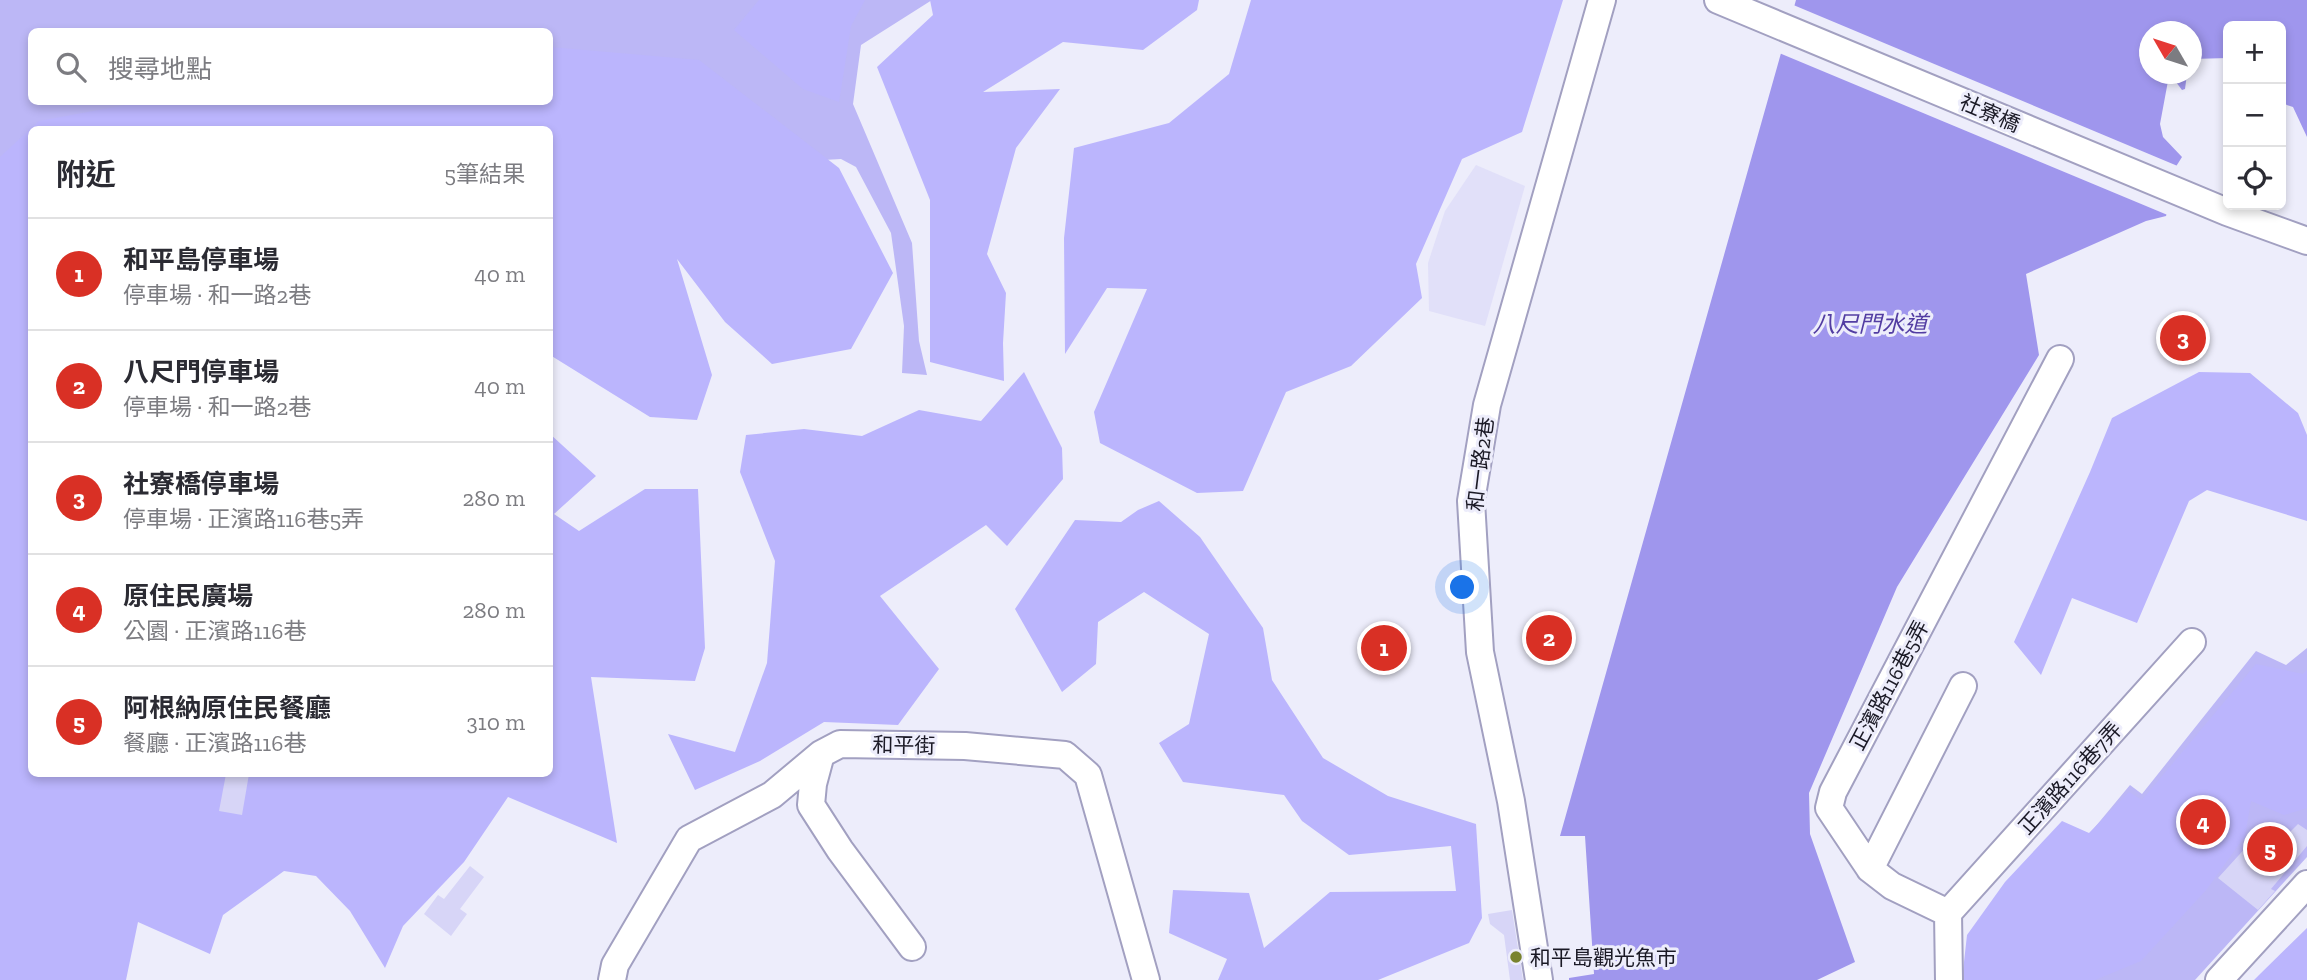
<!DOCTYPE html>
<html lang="zh-TW">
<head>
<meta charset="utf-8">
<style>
	body { margin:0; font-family:"Zilla Slab","Noto Sans TC",serif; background:#f2f2f3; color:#2b2b33 }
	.controls { position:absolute; right:21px; top:21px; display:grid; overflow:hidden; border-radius:10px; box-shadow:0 4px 10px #0003 }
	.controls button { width:63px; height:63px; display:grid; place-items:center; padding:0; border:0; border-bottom:2px solid #e1e1e2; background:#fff; color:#2b2b33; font:35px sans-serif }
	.compass { position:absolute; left:2139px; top:21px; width:63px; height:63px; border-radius:50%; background:#fff; box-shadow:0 4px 10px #0003; rotate:309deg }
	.you { position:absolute; left:1463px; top:588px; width:24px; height:24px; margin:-18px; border:5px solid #fff; border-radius:50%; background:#1a73e8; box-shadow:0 0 0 10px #1a73e833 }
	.badge { display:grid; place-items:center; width:46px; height:46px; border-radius:50%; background:#d93025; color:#fff; font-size:23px; font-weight:700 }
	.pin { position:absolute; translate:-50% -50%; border:4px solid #fff; box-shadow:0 2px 7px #0006 }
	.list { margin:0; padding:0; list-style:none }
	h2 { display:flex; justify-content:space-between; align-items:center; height:91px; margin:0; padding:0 28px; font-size:30px }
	h2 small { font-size:23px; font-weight:400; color:#7c7c81 }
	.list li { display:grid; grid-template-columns:46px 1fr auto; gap:21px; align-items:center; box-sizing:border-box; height:112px; padding:0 28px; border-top:2px solid #e1e1e2 }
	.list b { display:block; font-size:26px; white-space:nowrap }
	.list p { margin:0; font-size:23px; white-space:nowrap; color:#7c7c81 }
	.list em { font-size:23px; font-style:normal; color:#7c7c81 }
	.icon { flex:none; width:38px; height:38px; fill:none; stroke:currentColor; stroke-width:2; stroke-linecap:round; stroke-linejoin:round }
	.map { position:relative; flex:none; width:2307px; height:980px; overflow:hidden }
	.search { position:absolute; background:#fff; box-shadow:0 4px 10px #0003; left:28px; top:28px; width:525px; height:77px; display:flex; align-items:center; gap:18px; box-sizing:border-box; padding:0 24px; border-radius:10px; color:#7c7c81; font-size:26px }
	.panel { position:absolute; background:#fff; box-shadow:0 4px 10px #0003; left:28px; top:126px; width:525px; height:651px; border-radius:10px }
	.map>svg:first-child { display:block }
	.built { fill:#e1e0f9 }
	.green { fill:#bcb7f6 }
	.forest { fill:#bbb5fd }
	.water { fill:#9f96ed }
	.pier { fill:#ededfb }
	.building { fill:#d7d5f7 }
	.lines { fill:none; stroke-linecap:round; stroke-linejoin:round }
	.minor-casing { stroke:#a2a0c1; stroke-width:30 }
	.minor { stroke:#fff; stroke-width:26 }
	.poi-dot { fill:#79832f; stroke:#ededfb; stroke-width:2.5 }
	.labels { text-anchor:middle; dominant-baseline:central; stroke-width:6; stroke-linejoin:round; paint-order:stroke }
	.street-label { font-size:21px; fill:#1a1925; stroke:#ededfb }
	.poi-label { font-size:21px; fill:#1a1925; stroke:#ededfb; text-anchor:start }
	.water-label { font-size:23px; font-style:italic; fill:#523da2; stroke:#ededfb }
</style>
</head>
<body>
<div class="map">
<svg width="2307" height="980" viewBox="0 0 2307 980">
	<rect width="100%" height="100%" fill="#ededfb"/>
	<path class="built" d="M 1476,165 L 1525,186 L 1485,326 L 1429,311 L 1428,263 L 1445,211 Z"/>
	<path class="green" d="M 0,0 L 932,0 L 861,45 L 853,104 L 912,243 L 919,341 L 927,375 L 902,373 L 904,326 L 891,233 L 856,167 L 841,159 L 584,174 L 550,78 L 550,32 L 32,32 L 32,102 L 428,102 L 32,130 L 0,220 Z
		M 2307,648 L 2307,857 L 2195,980 L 2013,980 L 2076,850 L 2130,785 L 2142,794 L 2256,651 L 2286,665 Z"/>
	<path class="forest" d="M 759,0 L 865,0 L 851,26 L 839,102 L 803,89 L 734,30 Z
		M 930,0 L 1199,0 L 1197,10 L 1143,50 L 1063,42 L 983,92 L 1060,89 L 1016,148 L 987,254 L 1006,293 L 1003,343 L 1004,381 L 930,362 L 930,200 L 877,67 L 933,15 Z
		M 1251,0 L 1563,0 L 1522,132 L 1462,159 L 1416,264 L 1422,298 L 1351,366 L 1286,392 L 1243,491 L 1197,493 L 1100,443 L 1094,412 L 1147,289 L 1107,288 L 1065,354 L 1064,238 L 1074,148 L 1169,123 L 1229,74 Z
		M 550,47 L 699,60 L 839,168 L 893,273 L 851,349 L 772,364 L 725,322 L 677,259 L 712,375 L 697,420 L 650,417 L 550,355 L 550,130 L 32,130 L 32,774 L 550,774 L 550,434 L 596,476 L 554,514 L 579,531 L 645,489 L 698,489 L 705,648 L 695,681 L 591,677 L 617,843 L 508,797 L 464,862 L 403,926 L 385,968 L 350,911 L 316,876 L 284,871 L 223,915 L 210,954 L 138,922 L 126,980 L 0,980 L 0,157 L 39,121 L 142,102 L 550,102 Z
		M 1024,372 L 1062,448 L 1063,479 L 1007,546 L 986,525 L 880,596 L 939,669 L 898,725 L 824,722 L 760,761 L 695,790 L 668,734 L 735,752 L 767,663 L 775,561 L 740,472 L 746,435 L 804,429 L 862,436 L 919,410 L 981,421 Z
		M 2199,372 L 2250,373 L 2298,413 L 2307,435 L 2307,521 L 2207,490 L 2189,501 L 2137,623 L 2072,598 L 2041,675 L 2014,642 L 2090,472 L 2112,418 Z
		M 1159,501 L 1200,537 L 1263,628 L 1272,680 L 1323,758 L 1388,796 L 1476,824 L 1482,918 L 1469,943 L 1378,980 L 1218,980 L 1227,959 L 1169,933 L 1173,890 L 1249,893 L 1264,948 L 1330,892 L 1456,891 L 1451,846 L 1349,855 L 1302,821 L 1284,795 L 1183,782 L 1159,743 L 1189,724 L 1209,634 L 1144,592 L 1098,622 L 1096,664 L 1062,692 L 1015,609 L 1075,520 L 1121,522 L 1138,510 Z
		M 2256,664 L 2303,674 L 2307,670 L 2307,808 L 2284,815 L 2251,801 L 2245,836 L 2207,889 L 2141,961 L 2095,980 L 1962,980 L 1967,935 L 2005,882 L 2062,821 L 2089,833 L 2129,792 L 2142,800 Z
		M 2307,928 L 2307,980 L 2254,980 L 2259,975 Z"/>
	<path class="water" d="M 1796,0 L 2307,0 L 2307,137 L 2293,107 L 2281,103 L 2281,26 L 2228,26 L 2228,58 L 2192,59 L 2192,32 L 2150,32 L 2150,74 L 2187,74 L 2185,89 L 2182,90 L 2176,82 L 2168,81 L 2160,124 L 2163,137 L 2182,157 L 2170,176 L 2173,194 L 2166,216 L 2146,221 L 2026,274 L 2039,355 L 1897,587 L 1809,793 L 1810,834 L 1855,962 L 1817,980 L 1569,980 L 1569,978 L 1594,974 L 1585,836 L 1560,836 Z"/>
	<path class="pier" d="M 1791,4 L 2180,167 L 2174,176 L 2176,194 L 2170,216 L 1777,52 Z"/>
	<path class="building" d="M 226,774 L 249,774 L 242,815 L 219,811 Z
		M 2298,824 L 2307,830 L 2307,846 L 2271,889 L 2275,891 L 2258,910 L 2218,878 L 2249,844 L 2254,847 L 2277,834 L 2284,838 Z
		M 470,866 L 484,877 L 460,909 L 467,914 L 451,936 L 424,914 L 438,895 L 444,899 Z
		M 1512,910 L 1523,980 L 1510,980 L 1504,935 L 1490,924 L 1488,914 Z"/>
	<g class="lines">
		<g class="minor-casing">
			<path id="minor" d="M 1718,0 L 2227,212 L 2307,241
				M 821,754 L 813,784 L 811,805 L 840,850 L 912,947
				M 1870,869 L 1963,686
				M 1948,913 L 2192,642
				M 612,980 L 615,965 L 689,839 L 772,795 L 821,754 L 840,744 L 965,746 L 1065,755 L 1088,775 L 1146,980
				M 1539,980 L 1511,801 L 1480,652 L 1471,501 L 1487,405 L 1602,0
				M 1949,980 L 1948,913 L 1892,886 L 1870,869 L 1829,808 L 1833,792 L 2060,359
				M 2219,980 L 2307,884"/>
		</g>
		<use href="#minor" class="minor"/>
	</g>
	<circle class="poi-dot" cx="1516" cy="957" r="7"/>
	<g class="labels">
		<g class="street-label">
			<text transform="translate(1990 113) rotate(23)">社寮橋</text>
			<text transform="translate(1480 464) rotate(-83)">和一路2巷</text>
			<text transform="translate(1889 685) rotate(-62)">正濱路116巷5弄</text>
			<text transform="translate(904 745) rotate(1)">和平街</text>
			<text transform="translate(2070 778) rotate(-48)">正濱路116巷7弄</text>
		</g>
		<g class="poi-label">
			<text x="1530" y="957">和平島觀光魚市</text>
		</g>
		<g class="water-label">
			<text x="1870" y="324">八尺門水道</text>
		</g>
	</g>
</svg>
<div class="controls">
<button>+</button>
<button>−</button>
<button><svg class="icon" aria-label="locate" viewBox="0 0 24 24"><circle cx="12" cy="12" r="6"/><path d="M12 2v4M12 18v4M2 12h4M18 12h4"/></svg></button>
</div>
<svg class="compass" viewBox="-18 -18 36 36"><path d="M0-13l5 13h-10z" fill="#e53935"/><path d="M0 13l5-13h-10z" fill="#7c7c81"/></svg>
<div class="you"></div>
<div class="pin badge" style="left:1384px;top:648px">1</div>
<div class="pin badge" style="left:1549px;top:638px">2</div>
<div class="pin badge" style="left:2183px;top:338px">3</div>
<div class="pin badge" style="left:2203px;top:822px">4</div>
<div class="pin badge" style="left:2270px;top:849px">5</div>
<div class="search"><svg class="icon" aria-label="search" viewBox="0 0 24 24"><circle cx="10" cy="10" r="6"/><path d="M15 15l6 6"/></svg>搜尋地點</div>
<section class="panel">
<h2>附近<small>5筆結果</small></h2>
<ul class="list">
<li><span class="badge">1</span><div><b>和平島停車場</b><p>停車場 · 和一路2巷</p></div><em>40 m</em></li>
<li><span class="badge">2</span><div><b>八尺門停車場</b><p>停車場 · 和一路2巷</p></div><em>40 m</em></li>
<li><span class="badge">3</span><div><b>社寮橋停車場</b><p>停車場 · 正濱路116巷5弄</p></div><em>280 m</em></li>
<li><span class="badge">4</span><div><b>原住民廣場</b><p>公園 · 正濱路116巷</p></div><em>280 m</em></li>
<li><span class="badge">5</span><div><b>阿根納原住民餐廳</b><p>餐廳 · 正濱路116巷</p></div><em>310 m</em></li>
</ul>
</section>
</div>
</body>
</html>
